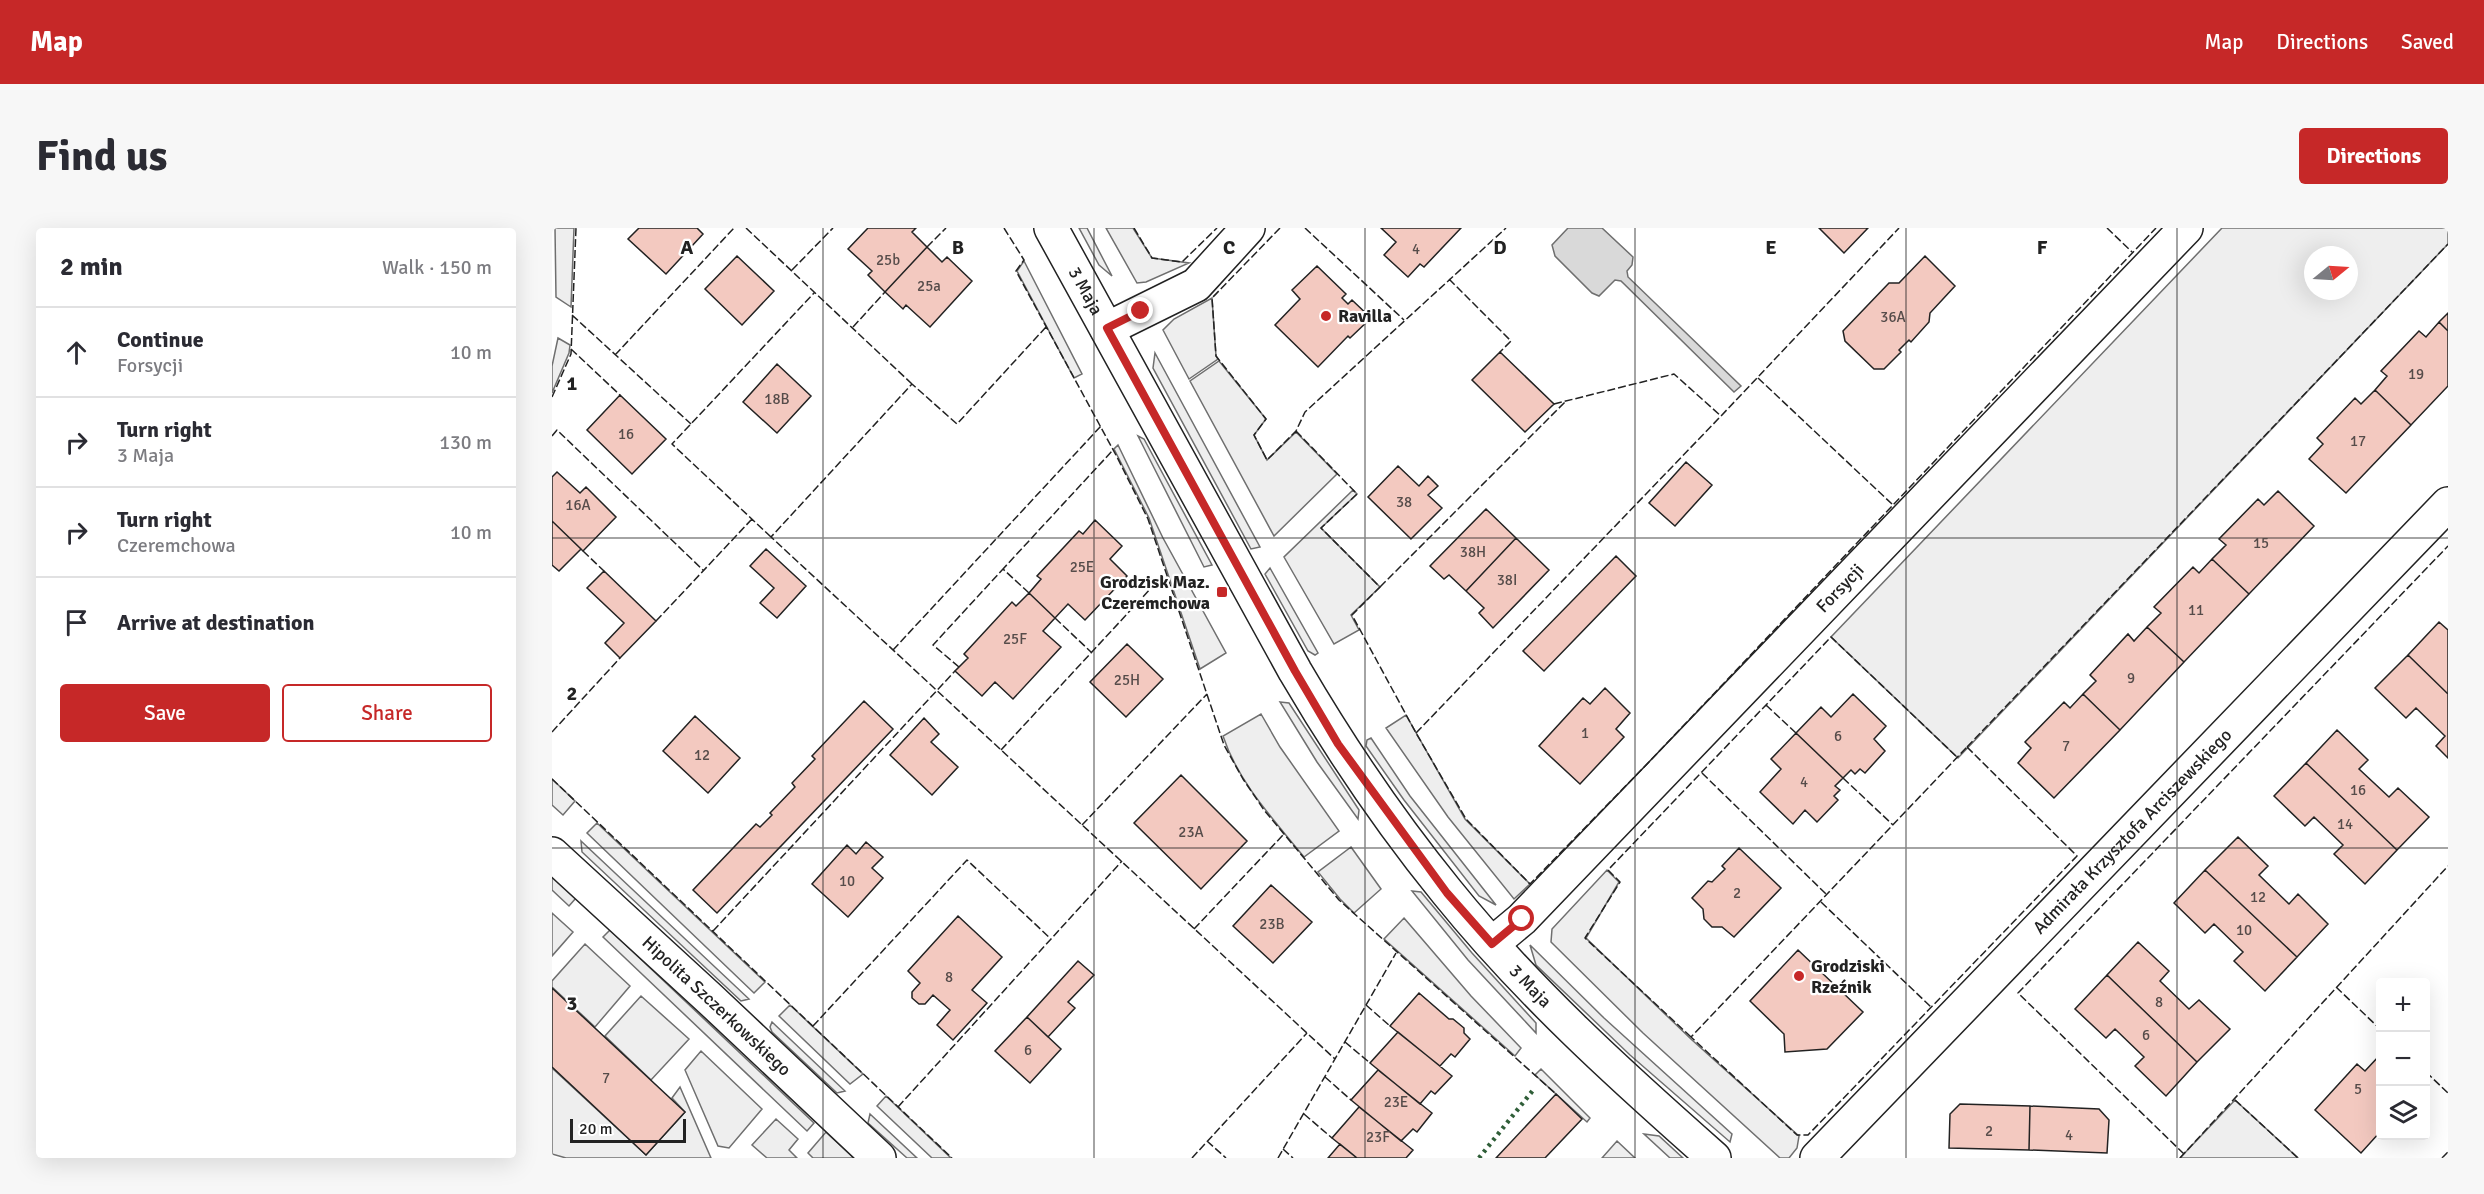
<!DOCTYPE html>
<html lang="en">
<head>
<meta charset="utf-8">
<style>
	body { margin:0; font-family:Signika,sans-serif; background:#f7f7f7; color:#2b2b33 }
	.controls { position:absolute; right:18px; bottom:18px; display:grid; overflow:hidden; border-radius:6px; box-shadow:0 6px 24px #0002 }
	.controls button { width:54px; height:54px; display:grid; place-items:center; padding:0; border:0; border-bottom:2px solid #e1e1e2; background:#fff; color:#2b2b33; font:30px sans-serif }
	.compass { position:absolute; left:1752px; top:18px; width:54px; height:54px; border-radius:50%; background:#fff; box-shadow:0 6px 24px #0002; rotate:72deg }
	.scale { position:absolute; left:18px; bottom:15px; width:116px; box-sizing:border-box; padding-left:6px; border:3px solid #222; border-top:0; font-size:16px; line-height:21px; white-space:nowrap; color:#222; -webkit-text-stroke:4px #fff; paint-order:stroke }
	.stop { position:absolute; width:18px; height:18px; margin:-14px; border:4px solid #c62828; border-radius:50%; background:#fff }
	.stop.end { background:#c62828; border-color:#fff; box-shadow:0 2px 6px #0008 }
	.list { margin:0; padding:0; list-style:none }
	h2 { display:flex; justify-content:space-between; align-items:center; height:78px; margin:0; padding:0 24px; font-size:26px }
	h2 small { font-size:20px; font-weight:400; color:#7c7c81 }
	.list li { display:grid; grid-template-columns:39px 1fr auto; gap:18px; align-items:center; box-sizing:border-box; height:90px; padding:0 24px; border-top:2px solid #e1e1e2 }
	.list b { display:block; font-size:22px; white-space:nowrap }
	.list p { margin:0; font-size:20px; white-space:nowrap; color:#7c7c81 }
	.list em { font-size:20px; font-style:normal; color:#7c7c81 }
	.actions { display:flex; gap:12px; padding:18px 24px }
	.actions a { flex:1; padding:14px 0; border:2px solid #c62828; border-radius:6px; text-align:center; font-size:21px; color:#c62828 }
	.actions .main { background:#c62828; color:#fff }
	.icon { flex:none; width:33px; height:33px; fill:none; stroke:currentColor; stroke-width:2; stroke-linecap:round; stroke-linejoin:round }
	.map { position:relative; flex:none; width:1896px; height:930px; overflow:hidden; border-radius:6px }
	header { display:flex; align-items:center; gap:36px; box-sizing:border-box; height:84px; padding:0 30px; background:#c62828; color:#fff }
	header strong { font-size:28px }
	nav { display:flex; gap:33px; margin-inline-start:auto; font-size:21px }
	.intro { display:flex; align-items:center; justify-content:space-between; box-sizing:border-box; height:144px; padding:0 36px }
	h1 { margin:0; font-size:42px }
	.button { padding:15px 27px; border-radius:6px; background:#c62828; color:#fff; font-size:21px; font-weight:700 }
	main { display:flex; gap:36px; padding:0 36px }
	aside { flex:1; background:#fff; border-radius:6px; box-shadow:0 6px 24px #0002 }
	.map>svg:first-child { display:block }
	.green { fill:#eee; stroke:#6f6f6f; stroke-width:1.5; fill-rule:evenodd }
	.parking { fill:#ededed; stroke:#6f6f6f; stroke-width:1.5 }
	.water { fill:#d9d9d9; stroke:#6f6f6f; stroke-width:1.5 }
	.building { fill:#f3c9c0; stroke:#222; stroke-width:1.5 }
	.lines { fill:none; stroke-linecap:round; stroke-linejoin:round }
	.street-casing { stroke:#222; stroke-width:36 }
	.secondary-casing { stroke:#222; stroke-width:36 }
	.street { stroke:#fff; stroke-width:33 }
	.secondary { stroke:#fff; stroke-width:33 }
	.hedge { stroke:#2f5e38; stroke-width:4.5; stroke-dasharray:3 4.5; stroke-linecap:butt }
	.fence { stroke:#222; stroke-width:1.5; stroke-dasharray:8 3; stroke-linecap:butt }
	.route { stroke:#c62828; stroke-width:8 }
	.grid { fill:none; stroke:#222; stroke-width:1.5; stroke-opacity:0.55 }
	.poi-dot { fill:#c62828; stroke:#fff; stroke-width:2 }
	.labels { text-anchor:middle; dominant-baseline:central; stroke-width:4.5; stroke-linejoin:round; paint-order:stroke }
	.number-label { font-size:15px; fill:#564c4a }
	.street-label { font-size:18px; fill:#222; stroke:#fff }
	.poi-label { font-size:18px; font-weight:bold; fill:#222; stroke:#fff; text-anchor:start }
	.grid-label { font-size:20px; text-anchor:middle; font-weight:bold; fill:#222; stroke:#fff; stroke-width:4.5; stroke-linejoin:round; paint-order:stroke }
</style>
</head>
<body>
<header>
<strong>Map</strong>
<nav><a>Map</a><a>Directions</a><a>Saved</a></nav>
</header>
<div class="intro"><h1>Find us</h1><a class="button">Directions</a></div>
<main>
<aside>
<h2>2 min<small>Walk · 150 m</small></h2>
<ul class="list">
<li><svg class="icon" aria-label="ahead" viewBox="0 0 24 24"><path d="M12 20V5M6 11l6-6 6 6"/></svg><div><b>Continue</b><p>Forsycji</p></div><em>10 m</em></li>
<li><svg class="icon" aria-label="right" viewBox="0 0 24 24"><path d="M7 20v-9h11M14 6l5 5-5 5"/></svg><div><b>Turn right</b><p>3 Maja</p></div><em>130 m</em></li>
<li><svg class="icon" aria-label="right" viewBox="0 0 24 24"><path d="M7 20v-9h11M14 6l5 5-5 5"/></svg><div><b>Turn right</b><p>Czeremchowa</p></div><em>10 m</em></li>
<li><svg class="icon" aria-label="arrive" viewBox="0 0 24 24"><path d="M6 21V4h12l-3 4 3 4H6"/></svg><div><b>Arrive at destination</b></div></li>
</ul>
<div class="actions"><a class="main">Save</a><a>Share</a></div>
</aside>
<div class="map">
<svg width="1896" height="930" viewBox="0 0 1896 930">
	<rect width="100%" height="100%" fill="#fff"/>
	<path class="green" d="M 3,0 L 22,0 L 19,79 L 4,69 Z
		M 527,0 L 535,0 L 560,48 L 547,37 Z
		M 554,0 L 581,0 L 600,30 L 637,35 L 594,54 L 585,55 Z
		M 1670,0 L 1896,0 L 1896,16 L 1406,530 L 1279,409 ZM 1761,27 L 1797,27 L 1797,63 L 1761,63 Z
		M 472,33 L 530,146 L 522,150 L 465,43 Z
		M 660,70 L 664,128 L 666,131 L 637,151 L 611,102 L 622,91 Z
		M 6,110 L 18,117 L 17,125 L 0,165 L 0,138 Z
		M 603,125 L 708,319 L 699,321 L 601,140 Z
		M 667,133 L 714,191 L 702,207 L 715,232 L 744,204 L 785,246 L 722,308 L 638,153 Z
		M 586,208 L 592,211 L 660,337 L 652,339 Z
		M 566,217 L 611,310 L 674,425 L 648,441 L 597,290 L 562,221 Z
		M 801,262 L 805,266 L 769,300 L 828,359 L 799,387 L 807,402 L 782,416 L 732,329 Z
		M 718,340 L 766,425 L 763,427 L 756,423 L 713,346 Z
		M 728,474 L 737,475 L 807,582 L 806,591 L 765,534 Z
		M 709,486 L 728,519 L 787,603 L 752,629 C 722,592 686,554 671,508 Z
		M 854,487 L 913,591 L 978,656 L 962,671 L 896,589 L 834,500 Z
		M 819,510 L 858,568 L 944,677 L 927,668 L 852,572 L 814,518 L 815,512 Z
		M 0,551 L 23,573 L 11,587 L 0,577 Z
		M 45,595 L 213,754 L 202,765 L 35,605 Z
		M 29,613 L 197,771 L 189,773 L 30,624 Z
		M 799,619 L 829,661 L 802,685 L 788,671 L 766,644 Z
		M 1055,642 L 1067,654 L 1034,710 L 1140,812 L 1247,908 L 1245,920 L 1237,930 L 1228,930 L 1091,805 L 999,714 L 1000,701 Z
		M 860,663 L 869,664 L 920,725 L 984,795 L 984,805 L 916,732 Z
		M 0,685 L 21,704 L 0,728 Z
		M 852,690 L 919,768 L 969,820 L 963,828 L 832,711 Z
		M 33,716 L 78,758 L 43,799 L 0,759 L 0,753 Z
		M 978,717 L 1052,790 L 1180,906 L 1178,914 L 1078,827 L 984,737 Z
		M 89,768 L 137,811 L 99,852 L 53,808 Z
		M 238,777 L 311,846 L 298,856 L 227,788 Z
		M 220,794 L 293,863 L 285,865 L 220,804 L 218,799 Z
		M 149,823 L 210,881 L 177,920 L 166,918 L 133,842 Z
		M 0,840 L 94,927 L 133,884 L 120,870 L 128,859 L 159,930 L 14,930 L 0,926 Z
		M 989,841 L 1038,890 L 1035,894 L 983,847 Z
		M 334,868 L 399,930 L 380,930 L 325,878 Z
		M 1683,872 L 1746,930 L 1628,930 Z
		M 318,886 L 365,930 L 355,930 L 316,895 Z
		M 224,891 L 246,911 L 237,922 L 245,930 L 215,930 L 200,917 Z
		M 1092,906 L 1107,908 L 1131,930 L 1118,930 Z
		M 1065,913 L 1083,930 L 1050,930 Z"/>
	<path class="parking" d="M 0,647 L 24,670 L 17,678 L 0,662 Z
		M 58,702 L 262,895 L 255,903 L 51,709 Z
		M 274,904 L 302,930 L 261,930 L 256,925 Z"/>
	<path class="water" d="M 1016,0 L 1050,0 L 1081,29 L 1080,37 L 1075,43 L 1076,49 L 1189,158 L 1182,164 L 1069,53 L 1063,52 L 1047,68 L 1040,65 L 1003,28 L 1000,17 Z"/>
	<path class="building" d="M 87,0 L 145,0 L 151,6 L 114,46 L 76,11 Z
		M 316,0 L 364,0 L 360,4 L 375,19 L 333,64 L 316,47 L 320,43 L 296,21 Z
		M 829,0 L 909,0 L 872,39 L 868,36 L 856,49 L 832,27 L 844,14 Z
		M 1267,0 L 1316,0 L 1292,25 Z
		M 375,19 L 390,34 L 395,29 L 420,53 L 378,99 L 354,77 L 351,81 L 333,64 Z
		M 185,28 L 222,63 L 190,97 L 153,61 Z
		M 1373,28 L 1403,58 L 1378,85 L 1377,94 L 1359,114 L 1357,112 L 1347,122 L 1349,124 L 1332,141 L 1322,141 L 1293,113 L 1291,103 L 1337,55 L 1347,55 Z
		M 765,38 L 794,66 L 790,70 L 796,76 L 800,72 L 819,90 L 798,110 L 796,108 L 766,139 L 723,97 L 748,71 L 740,62 Z
		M 1896,85 L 1896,103 L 1887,94 Z
		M 1887,94 L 1896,103 L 1896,158 L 1859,197 L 1823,162 L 1835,148 L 1829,143 L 1867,103 L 1874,109 Z
		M 948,124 L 1002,176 L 973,204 L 920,152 Z
		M 225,136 L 259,168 L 225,205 L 191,174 Z
		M 1823,162 L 1859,197 L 1794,265 L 1757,231 L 1771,216 L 1765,210 L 1803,170 L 1809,176 Z
		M 68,167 L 114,211 L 80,246 L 35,202 Z
		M 1134,234 L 1160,257 L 1123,298 L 1097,275 Z
		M 846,238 L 867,258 L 876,248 L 886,258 L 876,267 L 890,280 L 859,311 L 816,269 Z
		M 5,244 L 28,265 L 34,259 L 64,289 L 31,323 L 0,293 L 0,249 Z
		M 1726,263 L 1762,298 L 1697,366 L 1660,331 L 1674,317 L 1667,311 L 1706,271 L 1712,277 Z
		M 934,281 L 964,310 L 914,363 L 897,347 L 892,351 L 878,338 Z
		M 543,292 L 570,318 L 558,331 L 575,348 L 533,392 L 516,376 L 503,390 L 477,365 L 489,351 L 485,348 L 527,303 L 531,306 Z
		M 0,293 L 29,321 L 7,343 L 0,337 Z
		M 964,310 L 997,342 L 941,400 L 927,385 L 932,380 L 914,363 Z
		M 214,321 L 254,358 L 225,390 L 208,375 L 222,360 L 198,338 Z
		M 1064,328 L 1084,348 L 992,443 L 971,423 Z
		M 1660,331 L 1697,366 L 1632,434 L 1595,399 L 1609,385 L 1602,379 L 1641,339 L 1647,345 Z
		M 52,343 L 104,393 L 68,430 L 53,415 L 72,395 L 35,360 Z
		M 477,365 L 503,390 L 491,403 L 509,419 L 461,471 L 443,454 L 430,468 L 403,443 L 416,430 L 412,426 L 460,374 L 464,378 Z
		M 1887,394 L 1896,402 L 1896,466 L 1856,427 Z
		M 1595,399 L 1632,434 L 1568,502 L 1531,466 L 1544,453 L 1538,447 L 1576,406 L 1582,413 Z
		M 575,416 L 611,451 L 574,489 L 538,454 Z
		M 1856,427 L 1896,466 L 1896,530 L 1884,518 L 1893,508 L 1864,480 L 1854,490 L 1823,460 Z
		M 1053,460 L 1078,485 L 1064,501 L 1072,509 L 1028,556 L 987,518 L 1031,470 L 1038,476 Z
		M 1301,466 L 1334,498 L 1322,511 L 1333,523 L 1313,545 L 1308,541 L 1303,546 L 1299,542 L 1291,550 L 1244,505 L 1269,479 L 1279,489 Z
		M 1531,466 L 1568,502 L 1502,570 L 1466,535 L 1479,520 L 1473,514 L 1512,474 L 1518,480 Z
		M 312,473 L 341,501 L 165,685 L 141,662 L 204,596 L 208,599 L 220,587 L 218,585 L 243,559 L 240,555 L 263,531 L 260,528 Z
		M 143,488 L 188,530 L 156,565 L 111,523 Z
		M 372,490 L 387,506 L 379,514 L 406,539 L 380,567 L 338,527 Z
		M 1785,502 L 1816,532 L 1807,541 L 1837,569 L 1846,560 L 1877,589 L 1845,622 L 1754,535 Z
		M 1244,505 L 1291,550 L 1283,558 L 1288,562 L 1282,568 L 1286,572 L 1265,594 L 1253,582 L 1241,596 L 1208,564 L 1229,541 L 1219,531 Z
		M 1754,535 L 1845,622 L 1813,656 L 1782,626 L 1791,617 L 1762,589 L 1753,598 L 1722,568 Z
		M 629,547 L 695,613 L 649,661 L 582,595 Z
		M 1686,609 L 1716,638 L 1707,647 L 1737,676 L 1746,666 L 1776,696 L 1745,729 L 1653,642 Z
		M 314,614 L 331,629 L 320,640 L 331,650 L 296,689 L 260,656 L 295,617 L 304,626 Z
		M 1187,620 L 1229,660 L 1182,709 L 1170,699 L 1160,699 L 1152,691 L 1151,681 L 1140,670 L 1156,653 L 1160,654 L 1173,641 L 1170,638 Z
		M 1653,642 L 1745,729 L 1713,763 L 1682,733 L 1691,724 L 1662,696 L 1653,705 L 1622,675 Z
		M 719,657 L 760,694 L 721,735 L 681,698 Z
		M 406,688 L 450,729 L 420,762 L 435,775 L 401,812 L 385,797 L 398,782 L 381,767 L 373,776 L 367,776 L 360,770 L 360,764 L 368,755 L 356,743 Z
		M 1586,714 L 1617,743 L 1608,753 L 1637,781 L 1647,772 L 1678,801 L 1645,834 L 1555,747 Z
		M 1246,722 L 1311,784 L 1275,821 L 1233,824 L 1232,806 L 1198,773 Z
		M 526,733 L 542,747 L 516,774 L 523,780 L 496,809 L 475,789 Z
		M 1555,747 L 1645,834 L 1614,868 L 1583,838 L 1592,829 L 1563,801 L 1554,810 L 1523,781 Z
		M 0,760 L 133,884 L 94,927 L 0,839 Z
		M 867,765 L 897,791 L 901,791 L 912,800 L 912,805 L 918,811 L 903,829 L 899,826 L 888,838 L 838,798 Z
		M 475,789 L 509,821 L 478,855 L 443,823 Z
		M 846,804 L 900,848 L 883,866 L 879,863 L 868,876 L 818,835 Z
		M 1828,827 L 1828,904 L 1809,925 L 1763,882 L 1805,836 L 1813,843 Z
		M 826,842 L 880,885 L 865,904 L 861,901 L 849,913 L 799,872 Z
		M 1004,866 L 1030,891 L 993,930 L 944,930 Z
		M 1408,876 L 1478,878 L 1477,922 L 1397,920 L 1398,886 Z
		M 1478,878 L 1547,881 L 1557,892 L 1555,925 L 1477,922 Z
		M 807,879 L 861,922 L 854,930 L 805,930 L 780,910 Z
		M 788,916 L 805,930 L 776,930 Z"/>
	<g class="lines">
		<g class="street-casing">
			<g id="street">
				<path d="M 555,101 L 644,57 L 696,0"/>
				<path id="s1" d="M 0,626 L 158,771 L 327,930"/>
				<path id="s2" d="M 940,716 L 970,691 L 1634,0"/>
				<path id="s3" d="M 1265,930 L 1896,276"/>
			</g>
		</g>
		<g class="secondary-casing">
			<g id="secondary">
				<path id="s4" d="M 499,0 L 743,443 C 788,520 838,594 895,664 C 974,762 1068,847 1162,930"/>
			</g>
		</g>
		<use href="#street" class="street"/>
		<use href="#secondary" class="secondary"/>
		<path class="hedge" d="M 927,930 L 982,861"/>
		<path class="fence" d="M 194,0 L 360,156
			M 452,0 L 472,32 L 464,43 L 565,229 L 596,291 L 672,517 L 691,551 L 712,582 L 787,672 L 1004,866
			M 582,0 L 600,30 L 630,34 L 665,0
			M 728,0 L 660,70 L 664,128 L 714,191 L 702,207 L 715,232 L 744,203 L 753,184 L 954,0
			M 753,0 L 852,92
			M 1555,0 L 1580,24
			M 375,19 L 394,0
			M 240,42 L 281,0
			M 897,51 L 959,113 L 948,124
			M 20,87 L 139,196
			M 301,99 L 333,64
			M 494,99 L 405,196 L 360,156 L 219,309 L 783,831
			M 19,121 L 68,167
			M 63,127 L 182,0
			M 1206,150 L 1341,277
			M 0,169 L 19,126 L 24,0
			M 1002,176 L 1122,146 L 1169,188
			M 744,203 L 805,266 L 769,300 L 828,359 L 800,387 L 864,505 L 914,591 L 978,656 L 1097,534 L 1604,0
			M 0,208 L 5,202 L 151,342
			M 219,309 L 120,216 L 263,64
			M 31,323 L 52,343
			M 828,359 L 1013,174
			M 477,365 L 451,341 L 561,222
			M 503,390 L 539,424
			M 104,393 L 200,291
			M 341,422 L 549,198
			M 407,439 L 381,417 L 451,341
			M 1214,477 L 1244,505
			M 0,504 L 68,430
			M 864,505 L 1169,188 L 1347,0
			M 1415,519 L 1525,628 L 1256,907 L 1245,907 L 1139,809 Z
			M 1415,519 L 1896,16
			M 449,522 L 614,344
			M 1150,545 L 1275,667
			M 1291,550 L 1341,597
			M 0,551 L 400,930
			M 530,597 L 655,466
			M 1269,674 L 1379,779
			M 642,701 L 732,606
			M 161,703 L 403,443
			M 1784,759 L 1828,801
			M 814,777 L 838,798
			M 261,798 L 415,632 L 499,711
			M 1139,809 L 1033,710 L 1068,654 L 1056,642 L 1279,409 L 1406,530
			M 793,814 L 818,835
			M 1874,844 L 1896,865
			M 773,849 L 799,872
			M 1683,872 L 1746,930
			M 346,879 L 570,633
			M 752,886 L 780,910
			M 655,913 L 674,930
			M 731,921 L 741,930
			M 1632,926 L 1466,765 L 1896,318
			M 640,930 L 755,805
			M 726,930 L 844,725
			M 1628,930 L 1896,638
			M 1890,930 L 1896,924"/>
	</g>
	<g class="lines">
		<path class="route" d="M 589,83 L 555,100 L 743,443 L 786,516 L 895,665 L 940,716 L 970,691"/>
	</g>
	<path class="grid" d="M 271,0 L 271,930M 542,0 L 542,930M 813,0 L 813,930M 1083,0 L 1083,930M 1354,0 L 1354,930M 1625,0 L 1625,930M 0,310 L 1896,310M 0,620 L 1896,620"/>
	<g class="poi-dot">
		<circle cx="774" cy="88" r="6"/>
		<rect x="664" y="358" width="12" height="12" rx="3"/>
		<circle cx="1247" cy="748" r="6"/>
	</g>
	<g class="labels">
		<g class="number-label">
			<text x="864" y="21">4</text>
			<text x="336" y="32">25b</text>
			<text x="377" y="58">25a</text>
			<text x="1341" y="89">36A</text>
			<text x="1864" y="146">19</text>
			<text x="225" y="171">18B</text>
			<text x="74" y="206">16</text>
			<text x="1806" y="213">17</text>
			<text x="852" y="274">38</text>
			<text x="26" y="277">16A</text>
			<text x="1709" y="315">15</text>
			<text x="921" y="324">38H</text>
			<text x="530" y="339">25E</text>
			<text x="955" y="352">38I</text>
			<text x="1644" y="382">11</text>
			<text x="463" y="411">25F</text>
			<text x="1579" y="450">9</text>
			<text x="575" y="452">25H</text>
			<text x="1033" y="505">1</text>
			<text x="1286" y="508">6</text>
			<text x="1514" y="518">7</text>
			<text x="150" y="527">12</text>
			<text x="1252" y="554">4</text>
			<text x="1806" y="562">16</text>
			<text x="1793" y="596">14</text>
			<text x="639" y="604">23A</text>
			<text x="295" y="653">10</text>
			<text x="1185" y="665">2</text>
			<text x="1706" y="669">12</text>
			<text x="720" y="696">23B</text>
			<text x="1692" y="702">10</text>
			<text x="397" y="749">8</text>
			<text x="1607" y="774">8</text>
			<text x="1594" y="807">6</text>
			<text x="476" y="822">6</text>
			<text x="54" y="850">7</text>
			<text x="1806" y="861">5</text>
			<text x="844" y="874">23E</text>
			<text x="1437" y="903">2</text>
			<text x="1517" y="907">4</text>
			<text x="826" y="909">23F</text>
		</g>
		<g class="street-label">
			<text stroke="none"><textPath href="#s4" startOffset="72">3 Maja</textPath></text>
			<text stroke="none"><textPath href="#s2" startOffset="498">Forsycji</textPath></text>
			<text stroke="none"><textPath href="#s3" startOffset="454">Admirała Krzysztofa Arciszewskiego</textPath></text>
			<text stroke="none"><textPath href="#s4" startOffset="900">3 Maja</textPath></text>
			<text stroke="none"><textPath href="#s1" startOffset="224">Hipolita Szczerkowskiego</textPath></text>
		</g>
		<g class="poi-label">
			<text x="786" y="88">Ravilla</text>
			<text x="658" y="354" text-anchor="end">Grodzisk Maz.<tspan x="658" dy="21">Czeremchowa</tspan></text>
			<text x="1259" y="738">Grodziski<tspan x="1259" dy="21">Rzeźnik</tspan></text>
		</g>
	</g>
	<g class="grid-label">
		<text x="135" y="26">A</text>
		<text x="406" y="26">B</text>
		<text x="677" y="26">C</text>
		<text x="948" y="26">D</text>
		<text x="1219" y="26">E</text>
		<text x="1490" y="26">F</text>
		<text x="20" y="162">1</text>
		<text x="20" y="472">2</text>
		<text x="20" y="782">3</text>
	</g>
</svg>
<div class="controls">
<button>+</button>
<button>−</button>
<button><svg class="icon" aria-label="layers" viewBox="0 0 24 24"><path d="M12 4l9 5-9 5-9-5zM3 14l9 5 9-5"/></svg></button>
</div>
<svg class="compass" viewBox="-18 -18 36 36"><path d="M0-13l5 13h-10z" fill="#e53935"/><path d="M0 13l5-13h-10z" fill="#7c7c81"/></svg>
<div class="scale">20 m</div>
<div class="stop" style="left:970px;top:691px"></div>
<div class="stop end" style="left:589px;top:83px"></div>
</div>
</main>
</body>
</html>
